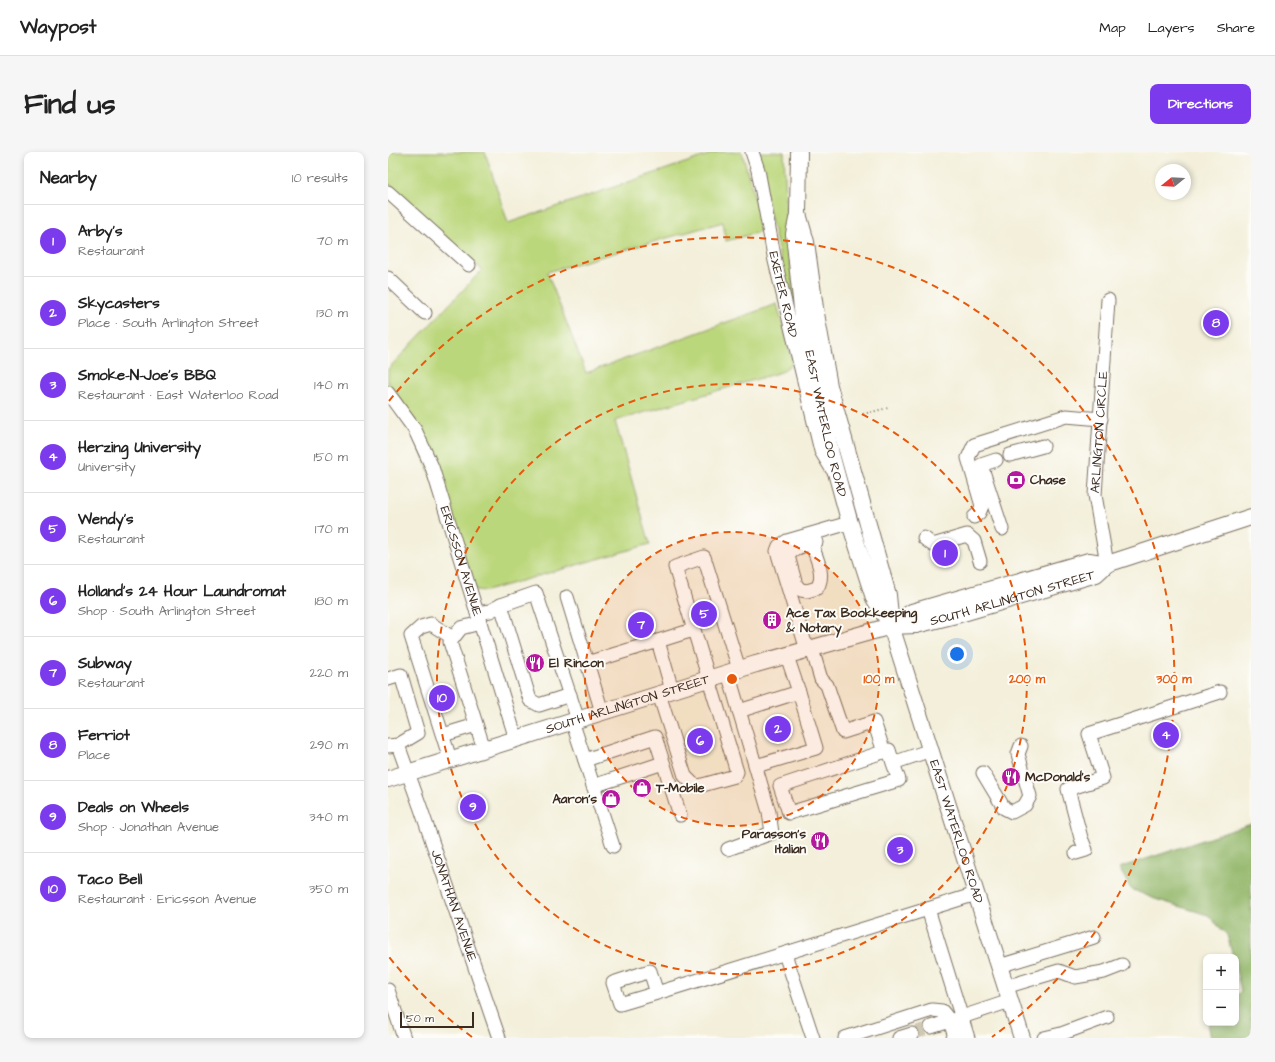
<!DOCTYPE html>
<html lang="en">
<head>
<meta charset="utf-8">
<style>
	body { margin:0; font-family:"Architects Daughter",sans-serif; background:#f6f6f6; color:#222 }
	.controls { position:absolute; right:12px; bottom:12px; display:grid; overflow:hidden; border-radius:8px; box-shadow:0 2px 6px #0003 }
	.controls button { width:36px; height:36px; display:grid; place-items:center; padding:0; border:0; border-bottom:1px solid #e0e0e0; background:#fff; color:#222; font:20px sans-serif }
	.compass { position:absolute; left:767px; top:12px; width:36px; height:36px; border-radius:50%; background:#fff; box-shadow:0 2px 6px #0003; rotate:252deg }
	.scale { position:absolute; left:12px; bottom:10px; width:74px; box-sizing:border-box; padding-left:4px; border:2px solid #3b2a1e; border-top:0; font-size:11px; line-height:14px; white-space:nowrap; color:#3b2a1e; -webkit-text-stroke:3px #fdfcf7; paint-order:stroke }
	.you { position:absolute; left:569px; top:502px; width:14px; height:14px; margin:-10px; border:3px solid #fff; border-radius:50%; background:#1a73e8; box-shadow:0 0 0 6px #1a73e833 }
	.badge { display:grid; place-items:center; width:26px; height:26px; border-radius:50%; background:#7c3aed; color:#fff; font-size:13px; font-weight:700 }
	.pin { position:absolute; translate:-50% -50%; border:2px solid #fff; box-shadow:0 1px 4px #0006 }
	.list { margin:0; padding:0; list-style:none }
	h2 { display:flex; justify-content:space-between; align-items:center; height:52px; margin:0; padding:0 16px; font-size:17px }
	h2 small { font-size:13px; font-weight:400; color:#767676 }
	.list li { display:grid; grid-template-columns:26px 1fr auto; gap:12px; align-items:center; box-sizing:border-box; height:72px; padding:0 16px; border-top:1px solid #e0e0e0 }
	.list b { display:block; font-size:15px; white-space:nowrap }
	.list p { margin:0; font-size:13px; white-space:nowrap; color:#767676 }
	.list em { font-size:13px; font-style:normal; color:#767676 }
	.map { position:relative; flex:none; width:863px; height:886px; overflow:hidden; border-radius:8px }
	header { display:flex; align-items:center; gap:24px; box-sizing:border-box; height:56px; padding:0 20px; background:#fff; border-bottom:1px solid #e0e0e0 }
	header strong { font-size:19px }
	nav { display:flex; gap:22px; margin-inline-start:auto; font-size:14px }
	.intro { display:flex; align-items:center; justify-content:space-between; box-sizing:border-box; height:96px; padding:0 24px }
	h1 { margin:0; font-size:28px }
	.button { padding:10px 18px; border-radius:8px; background:#7c3aed; color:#fff; font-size:14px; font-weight:700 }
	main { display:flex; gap:24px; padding:0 24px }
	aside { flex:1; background:#fff; border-radius:8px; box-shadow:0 2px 6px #0003 }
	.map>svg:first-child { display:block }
	.green { fill:#bbd77c; stroke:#7b804d }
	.forest { fill:#94b86c; stroke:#687145 }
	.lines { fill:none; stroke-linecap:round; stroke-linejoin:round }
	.minor-tunnel { stroke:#cec8b4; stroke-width:13; stroke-dasharray:13 6; stroke-linecap:butt }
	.minor-casing { stroke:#7b6f60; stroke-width:15 }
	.major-casing { stroke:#7b6f60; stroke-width:18 }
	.path { stroke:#7b6f60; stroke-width:2; stroke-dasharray:1 3; stroke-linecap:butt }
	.minor { stroke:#fff; stroke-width:13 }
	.major { stroke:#fff; stroke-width:16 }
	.ring { fill:none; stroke:#e8590c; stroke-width:2; stroke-dasharray:7 5 }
	.labels { text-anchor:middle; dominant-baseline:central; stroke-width:4; stroke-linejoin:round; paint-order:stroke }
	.street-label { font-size:13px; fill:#3b2a1e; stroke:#fdfcf7 }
	.poi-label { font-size:13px; font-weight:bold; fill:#3b2a1e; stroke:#fdfcf7; text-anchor:start }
	.centre { fill:#e8590c; stroke:#fdfcf7; stroke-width:2 }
	.ring-label { font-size:12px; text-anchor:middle; font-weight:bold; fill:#e8590c; stroke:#fdfcf7; stroke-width:4; stroke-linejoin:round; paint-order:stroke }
</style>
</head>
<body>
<header>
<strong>Waypost</strong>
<nav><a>Map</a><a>Layers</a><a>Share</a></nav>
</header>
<div class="intro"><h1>Find us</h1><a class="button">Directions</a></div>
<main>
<aside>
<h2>Nearby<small>10 results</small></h2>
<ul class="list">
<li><span class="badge">1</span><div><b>Arby's</b><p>Restaurant</p></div><em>70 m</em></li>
<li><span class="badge">2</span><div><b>Skycasters</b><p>Place · South Arlington Street</p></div><em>130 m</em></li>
<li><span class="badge">3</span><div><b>Smoke-N-Joe's BBQ</b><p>Restaurant · East Waterloo Road</p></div><em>140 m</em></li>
<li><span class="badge">4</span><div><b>Herzing University</b><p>University</p></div><em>150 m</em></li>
<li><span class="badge">5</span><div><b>Wendy's</b><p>Restaurant</p></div><em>170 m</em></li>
<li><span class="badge">6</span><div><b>Holland's 24 Hour Laundromat</b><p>Shop · South Arlington Street</p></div><em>180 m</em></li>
<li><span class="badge">7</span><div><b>Subway</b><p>Restaurant</p></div><em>220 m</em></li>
<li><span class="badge">8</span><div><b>Ferriot</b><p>Place</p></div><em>290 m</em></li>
<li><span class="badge">9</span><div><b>Deals on Wheels</b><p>Shop · Jonathan Avenue</p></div><em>340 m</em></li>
<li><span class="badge">10</span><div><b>Taco Bell</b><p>Restaurant · Ericsson Avenue</p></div><em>350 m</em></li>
</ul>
</aside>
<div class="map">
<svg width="863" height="886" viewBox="0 0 863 886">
	<rect width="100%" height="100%" fill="#fdfcf7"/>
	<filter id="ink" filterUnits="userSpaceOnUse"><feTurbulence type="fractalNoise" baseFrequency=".025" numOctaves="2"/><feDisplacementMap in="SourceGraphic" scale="8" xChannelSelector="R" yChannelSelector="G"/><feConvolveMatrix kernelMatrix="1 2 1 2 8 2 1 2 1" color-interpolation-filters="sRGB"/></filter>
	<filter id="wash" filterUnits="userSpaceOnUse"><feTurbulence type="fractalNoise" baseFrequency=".012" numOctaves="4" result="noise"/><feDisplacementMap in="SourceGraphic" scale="16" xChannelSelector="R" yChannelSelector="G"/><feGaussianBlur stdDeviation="0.9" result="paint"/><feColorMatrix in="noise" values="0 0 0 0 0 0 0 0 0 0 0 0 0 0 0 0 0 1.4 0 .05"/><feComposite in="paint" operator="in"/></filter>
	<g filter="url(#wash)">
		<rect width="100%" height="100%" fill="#f3efda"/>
		<path class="green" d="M 0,0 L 97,0 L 120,71 L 329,0 L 354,0 L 375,77 L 368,81 L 338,89 L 335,70 L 159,120 L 198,221 L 389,152 L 405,211 L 393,220 L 227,269 L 262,392 L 98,439 L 88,438 L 12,247 L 0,233 L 0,217 L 94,118 L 0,31 Z
			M 368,0 L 396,0 L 400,96 L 417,215 Z"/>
		<path class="forest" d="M 863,672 L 863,886 L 823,886 L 820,871 L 848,871 L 848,844 L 853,839 L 848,818 L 848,805 L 845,805 L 839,783 L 820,763 L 767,747 L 743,737 L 731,716 Z"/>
	</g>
	<g filter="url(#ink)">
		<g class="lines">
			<path class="minor-tunnel" d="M 524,882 L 543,875"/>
			<g class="minor-casing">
				<g id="minor">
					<path id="s1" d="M 364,0 L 370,18 L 387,109 L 433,299 L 444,317"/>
					<path d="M 0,40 L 81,113"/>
					<path d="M 0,126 L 37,161"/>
					<path id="s2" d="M 0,241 L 27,278 L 44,315 L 128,587"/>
					<path d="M 622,303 L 655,294"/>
					<path d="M 608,308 L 593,313 L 614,377"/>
					<path d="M 586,365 L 591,361 L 594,354 L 580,306 L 586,293 L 678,264 L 713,267"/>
					<path d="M 536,386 L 545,393 L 579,383 L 586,389 L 592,409"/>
					<path d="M 423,391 C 428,405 438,423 429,436 L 419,439 L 413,438 L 408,433 L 400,404 C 405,395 418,393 428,390"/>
					<path id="s3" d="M 719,412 L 707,343 L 720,148"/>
					<path d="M 179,445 L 214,560"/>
					<path d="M 113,453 L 142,548 L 151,553 L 182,543"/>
					<path d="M 89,461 L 102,459 L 113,453 L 148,441 L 190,568"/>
					<path d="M 92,471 L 73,476 L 62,490 L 96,597"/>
					<path d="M 270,489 L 305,478"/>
					<path d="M 424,497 L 433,527 L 439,533 L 455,580 L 486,570 L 496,600"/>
					<path d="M 419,498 L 389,399 L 391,394 L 399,389 L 461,371"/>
					<path d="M 199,511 L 270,489 L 284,538"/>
					<path d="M 0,527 L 13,523 L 30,581 L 10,593 L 0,594"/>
					<path d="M 271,542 L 297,624 L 305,632 L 311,634 L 347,624 L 349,620 L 287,415 L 316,405 L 351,517"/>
					<path d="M 351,559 L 411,540 L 399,504"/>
					<path d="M 184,569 L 225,694"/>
					<path d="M 55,583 L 88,573"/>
					<path id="s4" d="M 10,593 L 33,657 L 111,886"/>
					<path d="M 62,607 L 23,484 L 33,475 L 43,472 L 65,486"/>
					<path d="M 197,608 L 267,585 L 292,663"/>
					<path d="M 505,611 L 501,598 L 392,634 L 401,661 L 511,628 L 505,611 L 543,598"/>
					<path d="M 368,614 L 428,596 L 411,540"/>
					<path d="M 595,621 L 616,656 L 624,660 L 637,653 L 642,644 L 630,602 L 633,594"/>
					<path d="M 205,634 L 275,611"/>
					<path d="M 340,697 L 384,681 L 381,660 L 340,521"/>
					<path d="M 688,701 L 698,698 L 693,686 L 680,637 L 715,626 L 701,582 L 832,540"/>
					<path d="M 540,757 L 580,886"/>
					<path d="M 397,802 L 425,886"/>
					<path d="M 611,814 L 706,785"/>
					<path d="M 617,835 L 671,819 L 687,825 L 716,820 L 734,813"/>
					<path d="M 0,838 L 16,886"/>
					<path d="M 269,841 L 262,819 L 225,831 L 232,852 L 269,841 L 540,757 L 588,742"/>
					<path d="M 543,875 L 562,869 L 567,885 L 565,886"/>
					<path d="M 457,886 L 544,858 L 554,859 L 562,869 L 622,849"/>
					<path d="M 511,886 L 524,882"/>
					<path d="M 656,886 L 673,882 L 719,865"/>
				</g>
			</g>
			<g class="major-casing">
				<g id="major">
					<path id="s5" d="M 411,0 L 410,62 L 406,82 L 415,166 L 426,224 L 443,302 L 461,368 L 486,446 L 501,470"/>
					<path id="s6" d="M 410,62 L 418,90 L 427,156 L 441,234 L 500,443 L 503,474 L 634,886"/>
					<path d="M 503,474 L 524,460 L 701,409 L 719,412"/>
					<path id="s7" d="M 0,627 L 368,512 L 503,474 L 528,473 L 568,463 L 708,422 L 719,412 L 863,365"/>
				</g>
			</g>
			<path class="path" d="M 475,262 L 500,256"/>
			<use href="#minor" class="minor"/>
			<use href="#major" class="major"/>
		</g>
	</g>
	<circle cx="344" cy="527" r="147" fill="#e8590c" fill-opacity=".12"/>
	<g class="ring">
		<circle cx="344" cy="527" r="147"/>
		<circle cx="344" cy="527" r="295"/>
		<path d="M84 885A442 442 0 0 1 1 805M1 249A442 442 0 1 1 604 885"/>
	</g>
	<defs>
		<g id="bank-disc" transform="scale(1)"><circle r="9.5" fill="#b5179e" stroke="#fdfcf7"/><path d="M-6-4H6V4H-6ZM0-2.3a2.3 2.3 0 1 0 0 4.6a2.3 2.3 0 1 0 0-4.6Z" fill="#fff"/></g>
		<g id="building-disc" transform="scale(1)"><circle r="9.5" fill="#b5179e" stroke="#fdfcf7"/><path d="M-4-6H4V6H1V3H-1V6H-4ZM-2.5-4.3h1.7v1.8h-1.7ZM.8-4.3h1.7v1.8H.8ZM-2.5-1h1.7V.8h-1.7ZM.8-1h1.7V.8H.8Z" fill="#fff"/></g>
		<g id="restaurant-disc" transform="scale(1)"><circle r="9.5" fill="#b5179e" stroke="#fdfcf7"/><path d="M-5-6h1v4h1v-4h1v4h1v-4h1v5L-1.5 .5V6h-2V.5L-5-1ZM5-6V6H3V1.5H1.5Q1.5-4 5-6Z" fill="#fff"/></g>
		<g id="shop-disc" transform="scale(1)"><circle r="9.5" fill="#b5179e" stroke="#fdfcf7"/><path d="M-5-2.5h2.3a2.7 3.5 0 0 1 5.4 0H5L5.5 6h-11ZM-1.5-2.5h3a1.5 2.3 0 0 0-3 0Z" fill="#fff"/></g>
	</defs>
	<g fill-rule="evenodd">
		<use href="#bank-disc" x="628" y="328"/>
		<use href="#building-disc" x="384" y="468"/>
		<use href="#restaurant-disc" x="147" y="511"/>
		<use href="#restaurant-disc" x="623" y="625"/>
		<use href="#shop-disc" x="254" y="636"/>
		<use href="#shop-disc" x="223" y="647"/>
		<use href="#restaurant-disc" x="432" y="689"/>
	</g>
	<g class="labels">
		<g class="street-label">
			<text stroke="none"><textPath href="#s1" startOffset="146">EXETER ROAD</textPath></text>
			<text stroke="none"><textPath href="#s5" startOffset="275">EAST WATERLOO ROAD</textPath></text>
			<text stroke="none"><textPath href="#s3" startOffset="133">ARLINGTON CIRCLE</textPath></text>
			<text stroke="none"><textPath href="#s2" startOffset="185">ERICSSON AVENUE</textPath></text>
			<text stroke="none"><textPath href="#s7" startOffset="651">SOUTH ARLINGTON STREET</textPath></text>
			<text stroke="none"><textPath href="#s7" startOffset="251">SOUTH ARLINGTON STREET</textPath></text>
			<text stroke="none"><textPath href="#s6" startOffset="639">EAST WATERLOO ROAD</textPath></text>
			<text stroke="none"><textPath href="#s4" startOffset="170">JONATHAN AVENUE</textPath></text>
		</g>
		<g class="poi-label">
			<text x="642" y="328">Chase</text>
			<text x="398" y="461">Ace Tax Bookkeeping<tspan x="398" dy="15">&amp; Notary</tspan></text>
			<text x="161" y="511">El Rincon</text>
			<text x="637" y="625">McDonald's</text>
			<text x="268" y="636">T-Mobile</text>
			<text x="209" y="647" text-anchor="end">Aaron's</text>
			<text x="418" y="682" text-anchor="end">Parasson's<tspan x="418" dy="15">Italian</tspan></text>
		</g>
	</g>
	<circle cx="344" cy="527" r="6" class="centre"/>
	<g class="ring-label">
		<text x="491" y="531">100 m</text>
		<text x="639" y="531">200 m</text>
		<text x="786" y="531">300 m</text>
	</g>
</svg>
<div class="controls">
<button>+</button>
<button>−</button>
</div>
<svg class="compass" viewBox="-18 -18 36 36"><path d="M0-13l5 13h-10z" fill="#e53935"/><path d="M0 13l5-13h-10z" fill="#767676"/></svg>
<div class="scale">50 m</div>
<div class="you"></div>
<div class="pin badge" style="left:557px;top:401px">1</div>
<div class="pin badge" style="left:390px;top:577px">2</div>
<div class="pin badge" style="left:512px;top:698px">3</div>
<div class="pin badge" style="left:778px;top:583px">4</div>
<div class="pin badge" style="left:316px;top:462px">5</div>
<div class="pin badge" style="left:312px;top:589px">6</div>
<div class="pin badge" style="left:253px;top:473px">7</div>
<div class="pin badge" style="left:828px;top:171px">8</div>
<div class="pin badge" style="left:85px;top:655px">9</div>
<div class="pin badge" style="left:54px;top:546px">10</div>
</div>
</main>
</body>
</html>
